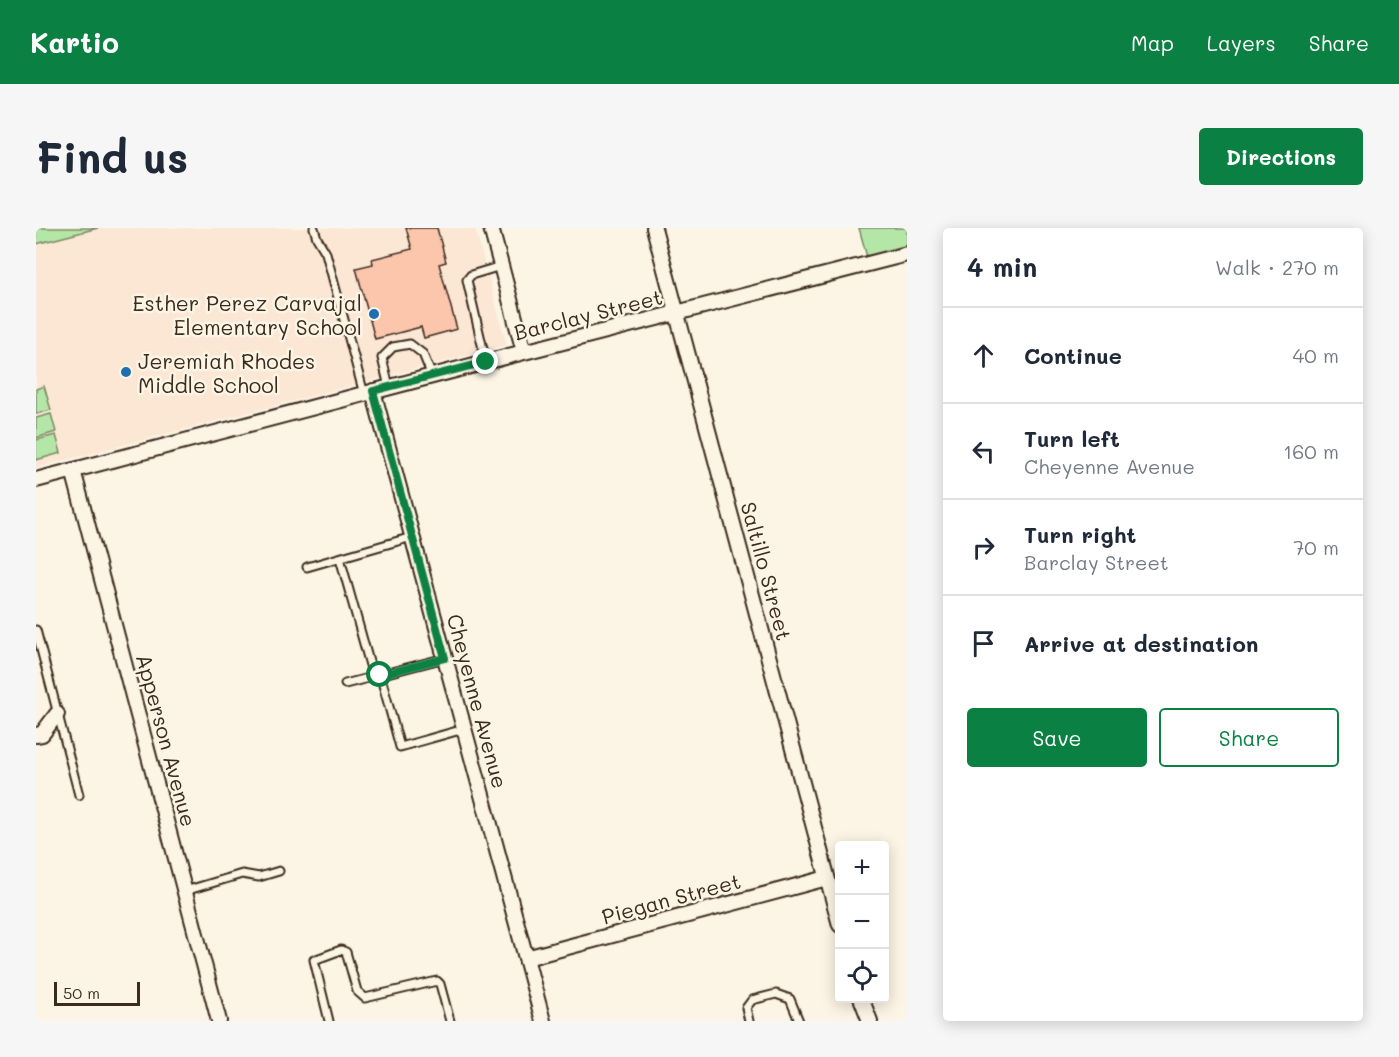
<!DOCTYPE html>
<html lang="en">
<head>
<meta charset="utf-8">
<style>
	body { margin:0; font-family:Mali,sans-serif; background:#f6f6f7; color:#1f2937 }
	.controls { position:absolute; right:18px; bottom:18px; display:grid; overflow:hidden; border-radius:6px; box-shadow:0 3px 15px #0003 }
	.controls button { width:54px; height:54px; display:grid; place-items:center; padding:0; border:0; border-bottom:2px solid #e0e1e3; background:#fff; color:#1f2937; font:30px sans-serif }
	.scale { position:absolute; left:18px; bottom:15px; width:86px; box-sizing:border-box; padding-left:6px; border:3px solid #3b2a1e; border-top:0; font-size:16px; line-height:21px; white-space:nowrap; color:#3b2a1e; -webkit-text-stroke:4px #fcf5e5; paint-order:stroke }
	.stop { position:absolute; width:18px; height:18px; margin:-14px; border:4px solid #0b8043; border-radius:50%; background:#fff }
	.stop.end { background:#0b8043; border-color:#fff; box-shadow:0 2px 6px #0008 }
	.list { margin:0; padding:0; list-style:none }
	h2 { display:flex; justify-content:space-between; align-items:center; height:78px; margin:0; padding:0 24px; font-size:26px }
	h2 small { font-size:20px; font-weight:400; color:#747a83 }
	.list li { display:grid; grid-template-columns:39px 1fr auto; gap:18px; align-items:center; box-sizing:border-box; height:96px; padding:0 24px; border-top:2px solid #e0e1e3 }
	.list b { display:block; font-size:22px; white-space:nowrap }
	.list p { margin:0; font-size:20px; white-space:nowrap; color:#747a83 }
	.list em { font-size:20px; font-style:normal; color:#747a83 }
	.actions { display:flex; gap:12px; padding:18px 24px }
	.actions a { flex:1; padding:14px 0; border:2px solid #0b8043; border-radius:6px; text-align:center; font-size:21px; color:#0b8043 }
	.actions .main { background:#0b8043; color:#fff }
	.icon { flex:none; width:33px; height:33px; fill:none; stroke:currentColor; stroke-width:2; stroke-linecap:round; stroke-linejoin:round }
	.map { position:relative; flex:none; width:871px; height:793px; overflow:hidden; border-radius:6px }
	header { display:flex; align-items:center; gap:36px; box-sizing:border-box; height:84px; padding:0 30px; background:#0b8043; color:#fff }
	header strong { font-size:28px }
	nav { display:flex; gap:33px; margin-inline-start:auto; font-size:21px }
	.intro { display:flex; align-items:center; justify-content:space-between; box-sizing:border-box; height:144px; padding:0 36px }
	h1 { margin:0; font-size:42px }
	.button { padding:15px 27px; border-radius:6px; background:#0b8043; color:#fff; font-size:21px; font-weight:700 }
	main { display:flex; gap:36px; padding:0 36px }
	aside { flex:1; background:#fff; border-radius:6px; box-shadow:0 3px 15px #0003 }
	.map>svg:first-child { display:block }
	.built { fill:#fce7d4 }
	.green { fill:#b4e6a7; stroke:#788862; stroke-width:1.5 }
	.building { fill:#fbc6ac; stroke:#3b2a1e; stroke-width:1.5 }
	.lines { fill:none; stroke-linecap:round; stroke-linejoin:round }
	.service-casing { stroke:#3b2a1e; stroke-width:11 }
	.minor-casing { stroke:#3b2a1e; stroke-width:18 }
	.service { stroke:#fcf5e5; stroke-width:7 }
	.minor { stroke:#fcf5e5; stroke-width:14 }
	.route { stroke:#0b8043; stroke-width:8 }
	.poi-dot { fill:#1f6fb2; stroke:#fcf5e5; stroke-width:2 }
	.labels { text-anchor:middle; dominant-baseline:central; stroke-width:5; stroke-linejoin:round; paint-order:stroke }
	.poi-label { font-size:21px; fill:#3b2a1e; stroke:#fcf5e5; text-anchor:end }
	.street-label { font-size:21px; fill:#3b2a1e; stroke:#fcf5e5 }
</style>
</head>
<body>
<header>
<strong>Kartio</strong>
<nav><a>Map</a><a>Layers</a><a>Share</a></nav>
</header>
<div class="intro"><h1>Find us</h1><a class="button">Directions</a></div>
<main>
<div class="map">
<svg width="871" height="793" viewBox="0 0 871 793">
	<rect width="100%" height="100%" fill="#fcf5e5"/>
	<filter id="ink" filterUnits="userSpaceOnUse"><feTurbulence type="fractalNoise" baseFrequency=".0167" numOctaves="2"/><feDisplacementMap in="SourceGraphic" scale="12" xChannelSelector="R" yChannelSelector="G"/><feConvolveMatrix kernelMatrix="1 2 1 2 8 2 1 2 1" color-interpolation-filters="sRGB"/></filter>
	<g filter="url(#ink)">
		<path class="built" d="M 0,0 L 439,0 L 471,117 L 0,240 Z"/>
		<path class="green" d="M 0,0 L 62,0 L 0,16 Z
			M 823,0 L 871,0 L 871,19 L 831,29 Z
			M 8,158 L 15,182 L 0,186 L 0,161 Z
			M 15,186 L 20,204 L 0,210 L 0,190 Z
			M 20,207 L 25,225 L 0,232 L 0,212 Z"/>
		<path class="building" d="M 370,0 L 401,0 L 410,34 L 403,36 L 421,101 L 388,110 L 385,99 L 339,111 L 320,40 L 337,36 L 336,31 L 376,21 Z"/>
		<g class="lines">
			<g class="service-casing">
				<path id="service" d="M 278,0 L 281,10 L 290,25 L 328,166
					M 450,134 L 431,52 L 435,47 L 465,38
					M 353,159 L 346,130 L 357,119 L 374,116 L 387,126 L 396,148
					M 304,330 L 337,448
					M 271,339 L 376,309
					M 0,402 L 43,567
					M 344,446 L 364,519 L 428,501
					M 309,456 L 409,430
					M 149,663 L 206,646 L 223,649 L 243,643
					M 293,793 L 278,732 L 305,722 L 310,724 L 321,763 L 329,770 L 401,753 L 404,756 L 414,793
					M 713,793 L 710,780 L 716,772 L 740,766 L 754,771 L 763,793"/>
			</g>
			<g class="minor-casing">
				<path id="minor" d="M 455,0 L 488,124
					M 618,0 L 804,697
					M 337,163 L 507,793
					M 37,242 L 183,793
					M 0,252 L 488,124 L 871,26
					M 0,507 L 6,506 L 21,486
					M 490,730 L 791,650
					M 825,770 L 834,793"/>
			</g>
			<use href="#service" class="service"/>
			<use href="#minor" class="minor"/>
		</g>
	</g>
	<g class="lines" filter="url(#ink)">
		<path class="route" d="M 344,447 L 409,430 L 337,163 L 450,134"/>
	</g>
	<g class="poi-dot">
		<circle cx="338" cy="86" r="6"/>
		<circle cx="90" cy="144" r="6"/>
	</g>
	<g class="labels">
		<g class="poi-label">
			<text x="326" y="74">Esther Perez Carvajal<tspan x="326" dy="24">Elementary School</tspan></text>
			<text x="102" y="132" text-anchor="start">Jeremiah Rhodes<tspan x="102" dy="24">Middle School</tspan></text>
		</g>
		<g class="street-label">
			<text transform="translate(552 86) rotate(-14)">Barclay Street</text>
			<text transform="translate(731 343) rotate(75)">Saltillo Street</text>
			<text transform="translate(442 473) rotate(75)">Cheyenne Avenue</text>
			<text transform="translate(131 512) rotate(75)">Apperson Avenue</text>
			<text transform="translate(635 670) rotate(-15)">Piegan Street</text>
		</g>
	</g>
</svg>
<div class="controls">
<button>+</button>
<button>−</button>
<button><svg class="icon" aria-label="locate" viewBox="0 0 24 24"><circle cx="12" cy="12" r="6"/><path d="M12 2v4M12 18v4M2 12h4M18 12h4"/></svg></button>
</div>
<div class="scale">50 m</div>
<div class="stop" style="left:344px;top:447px"></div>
<div class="stop end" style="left:450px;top:134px"></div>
</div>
<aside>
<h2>4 min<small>Walk · 270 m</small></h2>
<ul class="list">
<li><svg class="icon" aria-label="ahead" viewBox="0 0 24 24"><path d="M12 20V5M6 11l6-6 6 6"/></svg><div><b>Continue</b></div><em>40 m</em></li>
<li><svg class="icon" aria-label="left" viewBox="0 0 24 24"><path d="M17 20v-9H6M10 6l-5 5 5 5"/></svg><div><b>Turn left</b><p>Cheyenne Avenue</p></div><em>160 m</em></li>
<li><svg class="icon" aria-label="right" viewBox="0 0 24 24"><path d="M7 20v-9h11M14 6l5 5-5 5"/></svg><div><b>Turn right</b><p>Barclay Street</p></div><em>70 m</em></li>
<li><svg class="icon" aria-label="arrive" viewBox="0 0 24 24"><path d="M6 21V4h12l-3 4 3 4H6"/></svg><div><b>Arrive at destination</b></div></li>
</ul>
<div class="actions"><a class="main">Save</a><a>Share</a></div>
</aside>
</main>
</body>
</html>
